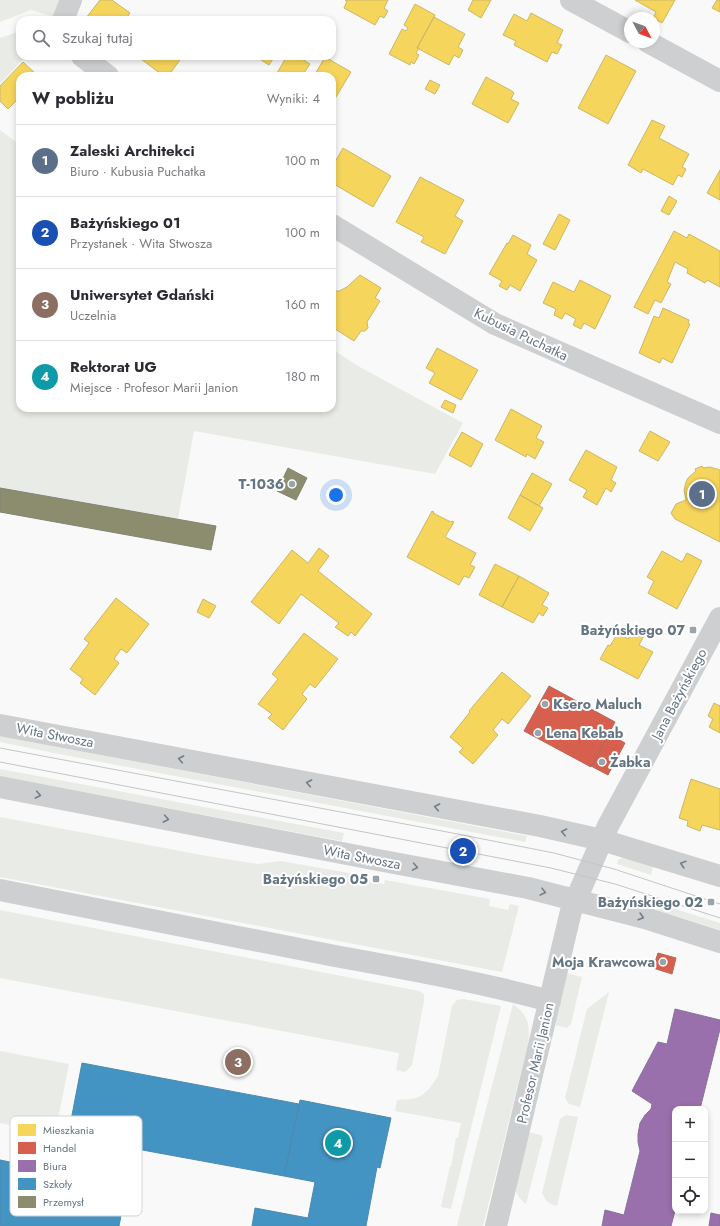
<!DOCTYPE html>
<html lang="pl">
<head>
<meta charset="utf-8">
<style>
	body { margin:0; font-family:Jost,sans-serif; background:#f2f2f3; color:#2b2b33 }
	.controls { position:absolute; right:12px; bottom:12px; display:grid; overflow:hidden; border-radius:8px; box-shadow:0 2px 6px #0003 }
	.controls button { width:36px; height:36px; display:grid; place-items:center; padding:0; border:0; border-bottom:1px solid #e1e1e2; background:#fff; color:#2b2b33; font:20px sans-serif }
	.compass { position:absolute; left:624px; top:12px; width:36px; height:36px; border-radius:50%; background:#fff; box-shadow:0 2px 6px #0003; rotate:131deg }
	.you { position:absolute; left:336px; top:495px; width:14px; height:14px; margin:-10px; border:3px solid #fff; border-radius:50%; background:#1a73e8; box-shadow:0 0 0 6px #1a73e833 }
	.badge { display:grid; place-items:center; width:26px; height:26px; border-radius:50%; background:#111827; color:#fff; font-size:13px; font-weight:700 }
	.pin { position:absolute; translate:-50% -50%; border:2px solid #fff; box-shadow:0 1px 4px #0006 }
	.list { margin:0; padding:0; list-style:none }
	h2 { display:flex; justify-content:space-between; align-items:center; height:52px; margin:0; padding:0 16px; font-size:17px }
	h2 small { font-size:13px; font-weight:400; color:#7c7c81 }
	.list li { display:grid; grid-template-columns:26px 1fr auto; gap:12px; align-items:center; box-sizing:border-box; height:72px; padding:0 16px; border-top:1px solid #e1e1e2 }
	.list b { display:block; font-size:15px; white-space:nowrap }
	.list p { margin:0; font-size:13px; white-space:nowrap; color:#7c7c81 }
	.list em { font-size:13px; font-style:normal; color:#7c7c81 }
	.icon { flex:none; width:22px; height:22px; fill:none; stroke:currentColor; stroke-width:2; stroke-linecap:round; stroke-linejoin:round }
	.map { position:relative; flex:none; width:720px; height:1226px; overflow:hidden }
	.search { position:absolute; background:#fff; box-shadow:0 2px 6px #0003; left:16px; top:16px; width:320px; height:44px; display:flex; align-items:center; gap:10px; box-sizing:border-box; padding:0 14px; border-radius:12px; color:#7c7c81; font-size:15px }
	.panel { position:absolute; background:#fff; box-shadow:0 2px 6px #0003; left:16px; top:72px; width:320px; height:340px; border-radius:12px }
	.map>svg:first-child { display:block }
	.green { fill:#e8ebe6 }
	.homes { fill:#f6d55c; stroke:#cab868 }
	.shops { fill:#d6604d; stroke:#b4675d }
	.offices { fill:#9970ab; stroke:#89729f }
	.schools { fill:#4393c3; stroke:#4d8ab0 }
	.industry { fill:#8c8c6e; stroke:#808574 }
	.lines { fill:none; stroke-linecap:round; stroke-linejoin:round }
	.minor { stroke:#cecfd0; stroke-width:22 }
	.tram { stroke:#c3c5c6; stroke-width:1 }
	.oneway { stroke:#707f8b }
	.poi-dot { fill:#99a4ac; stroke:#fff; stroke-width:1.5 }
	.labels { text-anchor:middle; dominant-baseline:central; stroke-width:4; stroke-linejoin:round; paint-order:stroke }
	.street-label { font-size:14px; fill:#657683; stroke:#fff }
	.poi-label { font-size:14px; font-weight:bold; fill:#657683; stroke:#fff; text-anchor:end }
	.key { fill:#fff; stroke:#d1d6da; stroke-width:1 }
	.key-label { font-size:11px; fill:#657683 }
</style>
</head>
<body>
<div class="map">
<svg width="720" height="1226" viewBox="0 0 720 1226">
	<rect width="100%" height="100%" fill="#f9f9f9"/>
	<path class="green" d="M 0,0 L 62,0 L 55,17 L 31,10 L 0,22 Z
		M 20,31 L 20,56 L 26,56 L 0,84 L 0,38 Z
		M 0,130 L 20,145 L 20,408 L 332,408 L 332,349 L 358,366 L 463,423 L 435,474 L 194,431 L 178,519 L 0,488 Z
		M 0,736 L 527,836 L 525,842 L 64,755 L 0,742 Z
		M 0,769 L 344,833 L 342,841 L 0,776 Z
		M 0,817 L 207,856 L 258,864 L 281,861 L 366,876 L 366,881 L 384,884 L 385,880 L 490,899 L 489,906 L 508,910 L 510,904 L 519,906 L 502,972 L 0,877 Z
		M 625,857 L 653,866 L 651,875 L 617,864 L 618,860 Z
		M 659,904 L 720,923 L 720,930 L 657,910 Z
		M 0,910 L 419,991 L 424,994 L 424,1001 L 412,1065 L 405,1072 L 396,1070 L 399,1053 L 0,978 Z
		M 566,973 L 582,977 L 571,1024 L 567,1028 L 555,1025 Z
		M 609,992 L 580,1107 L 569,1104 L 565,1098 L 587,1009 Z
		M 463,999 L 501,1006 L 451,1209 L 441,1207 L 450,1166 L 451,1167 L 456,1138 L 458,1138 L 461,1123 L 395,1111 L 397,1100 C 403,1099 410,1100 416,1098 C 426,1095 433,1084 438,1076 L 452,1006 L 457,1000 Z
		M 513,1004 C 529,1016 530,1025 528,1044 L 483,1226 L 457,1226 L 475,1152 Z
		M 0,1051 L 69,1064 L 55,1134 L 0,1123 Z
		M 566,1115 L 578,1117 L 557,1206 C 548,1204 546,1201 542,1193 L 560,1119 Z
		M 529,1132 L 541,1135 L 543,1138 L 526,1204 C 520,1199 517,1196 515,1188 Z"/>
	<path class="homes" d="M 100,0 L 112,0 L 130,13 L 128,16 L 133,20 L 89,20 L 86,18 Z
		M 345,0 L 388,0 L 384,8 L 388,11 L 384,18 L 380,16 L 375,25 L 344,8 L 347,1 Z
		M 473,0 L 491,0 L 481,18 L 468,10 Z
		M 635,0 L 675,0 L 662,23 L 653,18 L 656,12 Z
		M 717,0 L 720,0 L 720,12 L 712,8 Z
		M 415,4 L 435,15 L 417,48 L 419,48 L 416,53 L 419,55 L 414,64 L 411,62 L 410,65 L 389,54 L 402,29 L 406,31 L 408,28 L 404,25 Z
		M 531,13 L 563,30 L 557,43 L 562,45 L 557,54 L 552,52 L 547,62 L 514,45 L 516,41 L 503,35 L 514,14 L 527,21 Z
		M 434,17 L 465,34 L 458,47 L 463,50 L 459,58 L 454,55 L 449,65 L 417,48 Z
		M 606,55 L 636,71 L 608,124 L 578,108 Z
		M 144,56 L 183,56 L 168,76 L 159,76 L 161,74 L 141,59 Z
		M 259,56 L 275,56 L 269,65 L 258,58 Z
		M 287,56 L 297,56 L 310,64 L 302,76 L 282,76 L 277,73 Z
		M 325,57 L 351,72 L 333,102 L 332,102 L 332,76 L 314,76 Z
		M 23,62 L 38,76 L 20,76 L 20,97 L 8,109 L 0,101 L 0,86 Z
		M 486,77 L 512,91 L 514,93 L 511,99 L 519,103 L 508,123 L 472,104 Z
		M 430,80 L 440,85 L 435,94 L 425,89 Z
		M 652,120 L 665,126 L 659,138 L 689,154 L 682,167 L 686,169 L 682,177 L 678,175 L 673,185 L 643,169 L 641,173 L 628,165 Z
		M 343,148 L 391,176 L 373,207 L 332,183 L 332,167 Z
		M 720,170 L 720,200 L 707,193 Z
		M 420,177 L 464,200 L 455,216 L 463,221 L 445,254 L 421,242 L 424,237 L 396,222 Z
		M 669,196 L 677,201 L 669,215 L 661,211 Z
		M 559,214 L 570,220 L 555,250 L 543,244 Z
		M 674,231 L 687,238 L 689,234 L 720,251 L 720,287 L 707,280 L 705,283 L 687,273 L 688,269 L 675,262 L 667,282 L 671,284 L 661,303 L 655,300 L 648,314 L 634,307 Z
		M 513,235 L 531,245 L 527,254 L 537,260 L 520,291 L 510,285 L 507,290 L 499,286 L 502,281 L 489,274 L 507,243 L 508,244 Z
		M 360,275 L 381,288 L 375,298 L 380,301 L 367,322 L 368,328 L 365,331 L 361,331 L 354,341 L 332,327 L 332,291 L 339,291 L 347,287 Z
		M 580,280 L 611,296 L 595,329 L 584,323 L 581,329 L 573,325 L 576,319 L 565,313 L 562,319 L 554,315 L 556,309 L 543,303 L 553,282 L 574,292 Z
		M 663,308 L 689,320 L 688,323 L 690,324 L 672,363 L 662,358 L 660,363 L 639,353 L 654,316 L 659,318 Z
		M 437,348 L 478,370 L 461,400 L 429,383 L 435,373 L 426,368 Z
		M 445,400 L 456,405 L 453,413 L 441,407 Z
		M 511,409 L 542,426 L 536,438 L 544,442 L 535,459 L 527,454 L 526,457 L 495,440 Z
		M 650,431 L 670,442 L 658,461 L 639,451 Z
		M 462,432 L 483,444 L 471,467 L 449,455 Z
		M 586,450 L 617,467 L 611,480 L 616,483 L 611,492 L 606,488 L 597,505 L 583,497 L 587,490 L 569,480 Z
		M 702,466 L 703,468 L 710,467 L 720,470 L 720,542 L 675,519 L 671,513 L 676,504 L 686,500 L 684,490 L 686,482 L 688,478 L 696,471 L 695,469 Z
		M 532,473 L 552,484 L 539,506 L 520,495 Z
		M 520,495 L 543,508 L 530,531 L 508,518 Z
		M 432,511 L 434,512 L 433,513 L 451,522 L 452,521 L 454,522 L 445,537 L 476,553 L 470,565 L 475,567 L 469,578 L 464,576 L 459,585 L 407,557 Z
		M 319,548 L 329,556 L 318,571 L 372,614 L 355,636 L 351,632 L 348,636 L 335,627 L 339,623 L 301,594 L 279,624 L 251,602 L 292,550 L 308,563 Z
		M 662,551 L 682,562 L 687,553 L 702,561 L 677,609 L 648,593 L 654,581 L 647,577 Z
		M 495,564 L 519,576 L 502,607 L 479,595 Z
		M 519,576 L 549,593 L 542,605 L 548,608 L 543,616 L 539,613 L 533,623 L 502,607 Z
		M 116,598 L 149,624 L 127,653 L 121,649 L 114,659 L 119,663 L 95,695 L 80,683 L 83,679 L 70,669 L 89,643 L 84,639 Z
		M 203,599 L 216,606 L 209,618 L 197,612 Z
		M 634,628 L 645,634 L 639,645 L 653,652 L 638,679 L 600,659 L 608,645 L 610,646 L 618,633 L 628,639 Z
		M 304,633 L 338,659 L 315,688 L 310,684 L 302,694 L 307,699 L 283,730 L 268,718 L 272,714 L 258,704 L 278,679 L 272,674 Z
		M 502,672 L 531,696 L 508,724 L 502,719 L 493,730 L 498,735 L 473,764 L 459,752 L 463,748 L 450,737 L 470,712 L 469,711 Z
		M 714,703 L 720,706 L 720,705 L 720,733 L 709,727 L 713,719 L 708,716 Z
		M 691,779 L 720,789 L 720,830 L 702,825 L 700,831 L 687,826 L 688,821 L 679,818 Z"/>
	<path class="shops" d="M 549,686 L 615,722 L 591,767 L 524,731 Z
		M 609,734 L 625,743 L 608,775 L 591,766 Z
		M 658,953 L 676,958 L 672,974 L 653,968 Z"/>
	<path class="offices" d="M 675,1009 L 720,1020 L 720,1029 L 700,1109 L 675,1109 L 675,1211 L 671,1226 L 602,1226 L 605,1210 L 624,1215 L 640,1151 L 638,1142 L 638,1134 L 640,1123 L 645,1115 L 651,1109 L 652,1104 L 632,1091 L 658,1042 L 667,1044 Z
		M 711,1213 L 720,1215 L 720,1226 L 709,1226 Z"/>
	<path class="schools" d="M 82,1063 L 299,1104 L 284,1176 L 126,1147 L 119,1183 L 127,1184 L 119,1226 L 0,1226 L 0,1160 L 65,1173 L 72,1136 L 68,1136 Z
		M 300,1100 L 391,1118 L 380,1168 L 377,1167 L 366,1226 L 252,1226 L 255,1208 L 308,1218 L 315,1182 L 284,1176 Z"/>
	<path class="industry" d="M 288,468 L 307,478 L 296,500 L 277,491 Z
		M 0,488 L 216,526 L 211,550 L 0,512 Z"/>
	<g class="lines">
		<path class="minor" d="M 571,0 L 630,32
			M 63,20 L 71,0
			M 648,42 L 720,81
			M 82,56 L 108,76
			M 332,225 L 495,324 L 720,423
			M 0,725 L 540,826 L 602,840 L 720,876
			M 0,787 L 378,860 L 528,888 L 645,918 L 720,942
			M 0,890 C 111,912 223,934 335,956 C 407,969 479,982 550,1001
			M 496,1226 L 571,911 L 608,826 L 720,618"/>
		<path class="tram" d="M 0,748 L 442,831 L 554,853 L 614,869 L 720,904
			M 0,762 L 551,868 L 615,884 L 720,918"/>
	</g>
	<defs><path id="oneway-chevron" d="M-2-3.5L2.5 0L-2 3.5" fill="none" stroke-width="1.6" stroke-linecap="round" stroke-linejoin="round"/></defs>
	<g class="oneway">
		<use href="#oneway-chevron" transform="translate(181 759) rotate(-169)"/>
		<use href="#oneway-chevron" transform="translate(309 783) rotate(-169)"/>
		<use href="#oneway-chevron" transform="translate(38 795) rotate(11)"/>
		<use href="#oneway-chevron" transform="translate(437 807) rotate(-169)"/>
		<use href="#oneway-chevron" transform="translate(166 819) rotate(11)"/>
		<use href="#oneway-chevron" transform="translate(564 832) rotate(-167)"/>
		<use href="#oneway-chevron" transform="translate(683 864) rotate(-163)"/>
		<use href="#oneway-chevron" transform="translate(415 867) rotate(10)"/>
		<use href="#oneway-chevron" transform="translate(543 892) rotate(14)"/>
		<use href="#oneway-chevron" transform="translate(641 917) rotate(16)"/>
	</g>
	<g class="poi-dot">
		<circle cx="292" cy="484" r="4"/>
		<rect x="689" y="626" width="8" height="8" rx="2"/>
		<circle cx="545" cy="704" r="4"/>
		<circle cx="538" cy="733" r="4"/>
		<circle cx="602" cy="762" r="4"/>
		<rect x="372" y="875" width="8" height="8" rx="2"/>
		<rect x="707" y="898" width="8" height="8" rx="2"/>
		<circle cx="663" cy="962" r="4"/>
	</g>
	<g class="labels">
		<g class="street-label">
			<text transform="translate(521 334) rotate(26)">Kubusia Puchatka</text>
			<text transform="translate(679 694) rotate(-62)">Jana Bażyńskiego</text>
			<text transform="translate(55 735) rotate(11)">Wita Stwosza</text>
			<text transform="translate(362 857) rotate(11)">Wita Stwosza</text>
			<text transform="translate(535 1063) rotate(-77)">Profesor Marii Janion</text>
		</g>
		<g class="poi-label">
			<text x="284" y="484">T-1036</text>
			<text x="685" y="630">Bażyńskiego 07</text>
			<text x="553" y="704" text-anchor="start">Ksero Maluch</text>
			<text x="546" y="733" text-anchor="start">Lena Kebab</text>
			<text x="610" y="762" text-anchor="start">Żabka</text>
			<text x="368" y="879">Bażyńskiego 05</text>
			<text x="703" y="902">Bażyńskiego 02</text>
			<text x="655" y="962">Moja Krawcowa</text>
		</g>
	</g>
	<rect x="10" y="1116" width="132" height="100" rx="6" class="key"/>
	<rect x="18" y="1124" width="18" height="12" fill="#f6d55c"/>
	<rect x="18" y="1142" width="18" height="12" fill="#d6604d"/>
	<rect x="18" y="1160" width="18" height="12" fill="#9970ab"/>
	<rect x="18" y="1178" width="18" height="12" fill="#4393c3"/>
	<rect x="18" y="1196" width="18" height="12" fill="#8c8c6e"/>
	<g class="key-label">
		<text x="43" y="1134">Mieszkania</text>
		<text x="43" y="1152">Handel</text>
		<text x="43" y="1170">Biura</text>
		<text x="43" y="1188">Szkoły</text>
		<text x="43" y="1206">Przemysł</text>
	</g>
</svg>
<div class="controls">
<button>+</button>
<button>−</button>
<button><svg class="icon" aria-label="locate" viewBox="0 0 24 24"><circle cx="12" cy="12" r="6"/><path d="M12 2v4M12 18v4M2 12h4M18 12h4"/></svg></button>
</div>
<svg class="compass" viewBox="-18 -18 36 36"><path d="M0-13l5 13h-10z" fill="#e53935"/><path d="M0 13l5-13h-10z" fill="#7c7c81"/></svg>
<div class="you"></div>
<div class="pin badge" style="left:702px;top:494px;background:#5c6f8a">1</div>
<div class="pin badge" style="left:463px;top:851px;background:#1a4fb4">2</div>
<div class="pin badge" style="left:238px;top:1062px;background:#8d6e63">3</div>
<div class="pin badge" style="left:338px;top:1143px;background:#0f9aa8">4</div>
<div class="search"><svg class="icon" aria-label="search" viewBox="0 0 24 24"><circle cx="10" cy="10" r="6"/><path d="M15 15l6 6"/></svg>Szukaj tutaj</div>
<section class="panel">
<h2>W pobliżu<small>Wyniki: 4</small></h2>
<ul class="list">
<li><span class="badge" style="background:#5c6f8a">1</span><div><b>Zaleski Architekci</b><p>Biuro · Kubusia Puchatka</p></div><em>100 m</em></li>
<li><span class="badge" style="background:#1a4fb4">2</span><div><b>Bażyńskiego 01</b><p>Przystanek · Wita Stwosza</p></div><em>100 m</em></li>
<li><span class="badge" style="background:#8d6e63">3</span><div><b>Uniwersytet Gdański</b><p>Uczelnia</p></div><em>160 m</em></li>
<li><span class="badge" style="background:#0f9aa8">4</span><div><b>Rektorat UG</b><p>Miejsce · Profesor Marii Janion</p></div><em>180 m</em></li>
</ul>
</section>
</div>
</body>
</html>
